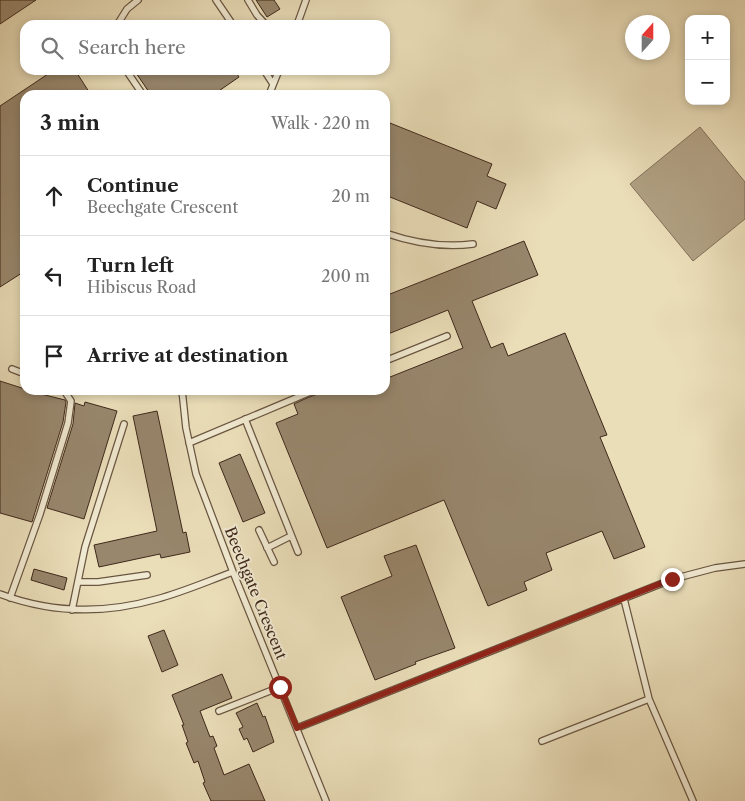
<!DOCTYPE html>
<html lang="en">
<head>
<meta charset="utf-8">
<style>
	body { margin:0; font-family:"Libre Caslon Text",serif; background:#f2f2f2; color:#222 }
	.controls { position:absolute; right:15px; top:15px; display:grid; overflow:hidden; border-radius:10px; box-shadow:0 2px 8px #0003 }
	.controls button { width:45px; height:45px; display:grid; place-items:center; padding:0; border:0; border-bottom:1px solid #e0e0e0; background:#fff; color:#222; font:25px sans-serif }
	.compass { position:absolute; left:625px; top:15px; width:45px; height:45px; border-radius:50%; background:#fff; box-shadow:0 2px 8px #0003; rotate:21deg }
	.stop { position:absolute; width:15px; height:15px; margin:-11px; border:4px solid #8f2418; border-radius:50%; background:#fff }
	.stop.end { background:#8f2418; border-color:#fff; box-shadow:0 1px 5px #0008 }
	.list { margin:0; padding:0; list-style:none }
	h2 { display:flex; justify-content:space-between; align-items:center; height:65px; margin:0; padding:0 20px; font-size:21px }
	h2 small { font-size:16px; font-weight:400; color:#767676 }
	.list li { display:grid; grid-template-columns:32px 1fr auto; gap:15px; align-items:center; box-sizing:border-box; height:80px; padding:0 20px; border-top:1px solid #e0e0e0 }
	.list b { display:block; font-size:19px; white-space:nowrap }
	.list p { margin:0; font-size:16px; white-space:nowrap; color:#767676 }
	.list em { font-size:16px; font-style:normal; color:#767676 }
	.icon { flex:none; width:28px; height:28px; fill:none; stroke:currentColor; stroke-width:2; stroke-linecap:round; stroke-linejoin:round }
	.map { position:relative; flex:none; width:745px; height:801px; overflow:hidden }
	.search { position:absolute; background:#fff; box-shadow:0 2px 8px #0003; left:20px; top:20px; width:370px; height:55px; display:flex; align-items:center; gap:12px; box-sizing:border-box; padding:0 18px; border-radius:15px; color:#767676; font-size:19px }
	.panel { position:absolute; background:#fff; box-shadow:0 2px 8px #0003; left:20px; top:90px; width:370px; height:305px; border-radius:15px }
	.map>svg:first-child { display:block }
	.water { fill:#b0a083; stroke:#837059 }
	.building { fill:#98876d; stroke:#3f281b }
	.lines { fill:none; stroke-linecap:round; stroke-linejoin:round }
	.lane-casing { stroke:#6a5642; stroke-width:8 }
	.lane { stroke:#f1ead2; stroke-width:5.5 }
	.route { stroke:#8f2418; stroke-width:6 }
	.labels { text-anchor:middle; dominant-baseline:central; stroke-width:4; stroke-linejoin:round; paint-order:stroke }
	.street-label { font-size:15px; fill:#3f281b; stroke:#f1ead2 }
</style>
</head>
<body>
<div class="map">
<svg width="745" height="801" viewBox="0 0 745 801">
	<rect width="100%" height="100%" fill="#eadeb9"/>
	<filter id="stains"><feTurbulence type="fractalNoise" baseFrequency=".004" numOctaves="4"/><feColorMatrix values="0 0 0 0 .2 0 0 0 0 .09 0 0 0 0 .02 0 0 0 .5 -.17"/></filter>
	<radialGradient id="worn" r=".72"><stop offset=".6" stop-color="#630" stop-opacity="0"/><stop offset="1" stop-color="#630" stop-opacity=".3"/></radialGradient>
	<path class="water" d="M 700,127 L 745,182 L 745,219 L 693,261 L 630,184 Z"/>
	<path class="building" d="M 0,0 L 36,0 L 0,24 Z
		M 256,0 L 274,0 L 280,9 L 267,17 Z
		M 54,70 L 75,70 L 91,95 L 25,95 L 25,271 L 0,287 L 0,106 Z
		M 134,70 L 234,70 L 239,77 L 213,95 L 151,95 Z
		M 385,121 L 492,164 L 487,176 L 506,184 L 496,209 L 477,201 L 467,228 L 385,195 Z
		M 524,241 L 538,275 L 472,301 L 491,348 L 503,343 L 508,356 L 565,333 L 607,435 L 600,437 L 645,547 L 614,559 L 602,531 L 546,553 L 552,570 L 524,582 L 527,590 L 488,606 L 444,500 L 327,548 L 276,423 L 298,414 L 294,404 L 307,398 L 328,390 L 385,390 L 385,379 L 463,348 L 448,310 L 388,334 L 385,327 L 385,296 Z
		M 0,381 L 25,389 L 25,390 L 65,400 L 66,402 L 63,422 L 32,522 L 0,513 Z
		M 85,402 L 117,411 L 84,519 L 47,508 L 73,424 L 75,403 L 84,406 Z
		M 157,411 L 183,533 L 186,532 L 190,552 L 161,558 L 160,554 L 99,567 L 94,545 L 157,531 L 133,416 Z
		M 240,454 L 265,513 L 243,522 L 219,463 Z
		M 416,545 L 455,648 L 415,662 L 416,664 L 375,680 L 341,597 L 392,576 L 384,556 Z
		M 34,569 L 67,578 L 64,590 L 31,580 Z
		M 164,630 L 178,665 L 162,672 L 148,636 Z
		M 222,674 L 232,698 L 200,711 L 210,737 L 213,736 L 217,746 L 214,748 L 224,775 L 249,764 L 265,801 L 211,801 L 203,783 L 205,782 L 198,761 L 194,763 L 186,743 L 188,742 L 182,725 L 184,725 L 172,695 Z
		M 257,703 L 263,717 L 265,716 L 274,742 L 253,752 L 247,738 L 244,740 L 239,729 L 243,727 L 236,713 Z"/>
	<g class="lines">
		<g class="lane-casing">
			<path id="lane" d="M 216,0 L 233,25
				M 248,0 L 257,15 L 266,25
				M 117,25 L 127,9 L 138,0
				M 297,25 L 306,0
				M 126,70 L 143,95
				M 264,70 L 273,84
				M 269,95 L 279,70
				M 385,233 C 414,243 443,248 473,244
				M 385,361 L 447,336
				M 12,369 L 25,374
				M 182,390 L 186,428 L 196,474 L 233,572 L 326,801
				M 245,419 L 298,552
				M 189,443 L 315,390
				M 259,530 L 274,562
				M 267,548 L 291,536
				M 78,582 L 98,582 L 147,575
				M 0,594 C 51,613 105,614 157,599 C 183,592 208,581 233,572
				M 10,598 L 40,514 L 68,423 L 71,401 L 65,392 L 61,390
				M 624,599 L 649,699 L 693,801
				M 72,610 L 85,547 L 124,424
				M 219,711 L 280,687
				M 297,728 L 673,579 L 715,568 L 745,564
				M 542,741 L 649,699"/>
		</g>
		<use href="#lane" class="lane"/>
	</g>
	<g class="lines">
		<path class="route" d="M 280,687 L 297,728 L 672,579"/>
	</g>
	<g class="labels">
		<g class="street-label">
			<text transform="translate(256 593) rotate(68)">Beechgate Crescent</text>
		</g>
	</g>
	<rect width="100%" height="100%" filter="url(#stains)"/>
	<rect width="100%" height="100%" fill="url(#worn)"/>
</svg>
<div class="controls">
<button>+</button>
<button>−</button>
</div>
<svg class="compass" viewBox="-18 -18 36 36"><path d="M0-13l5 13h-10z" fill="#e53935"/><path d="M0 13l5-13h-10z" fill="#767676"/></svg>
<div class="stop" style="left:280px;top:687px"></div>
<div class="stop end" style="left:672px;top:579px"></div>
<div class="search"><svg class="icon" aria-label="search" viewBox="0 0 24 24"><circle cx="10" cy="10" r="6"/><path d="M15 15l6 6"/></svg>Search here</div>
<section class="panel">
<h2>3 min<small>Walk · 220 m</small></h2>
<ul class="list">
<li><svg class="icon" aria-label="ahead" viewBox="0 0 24 24"><path d="M12 20V5M6 11l6-6 6 6"/></svg><div><b>Continue</b><p>Beechgate Crescent</p></div><em>20 m</em></li>
<li><svg class="icon" aria-label="left" viewBox="0 0 24 24"><path d="M17 20v-9H6M10 6l-5 5 5 5"/></svg><div><b>Turn left</b><p>Hibiscus Road</p></div><em>200 m</em></li>
<li><svg class="icon" aria-label="arrive" viewBox="0 0 24 24"><path d="M6 21V4h12l-3 4 3 4H6"/></svg><div><b>Arrive at destination</b></div></li>
</ul>
</section>
</div>
</body>
</html>
